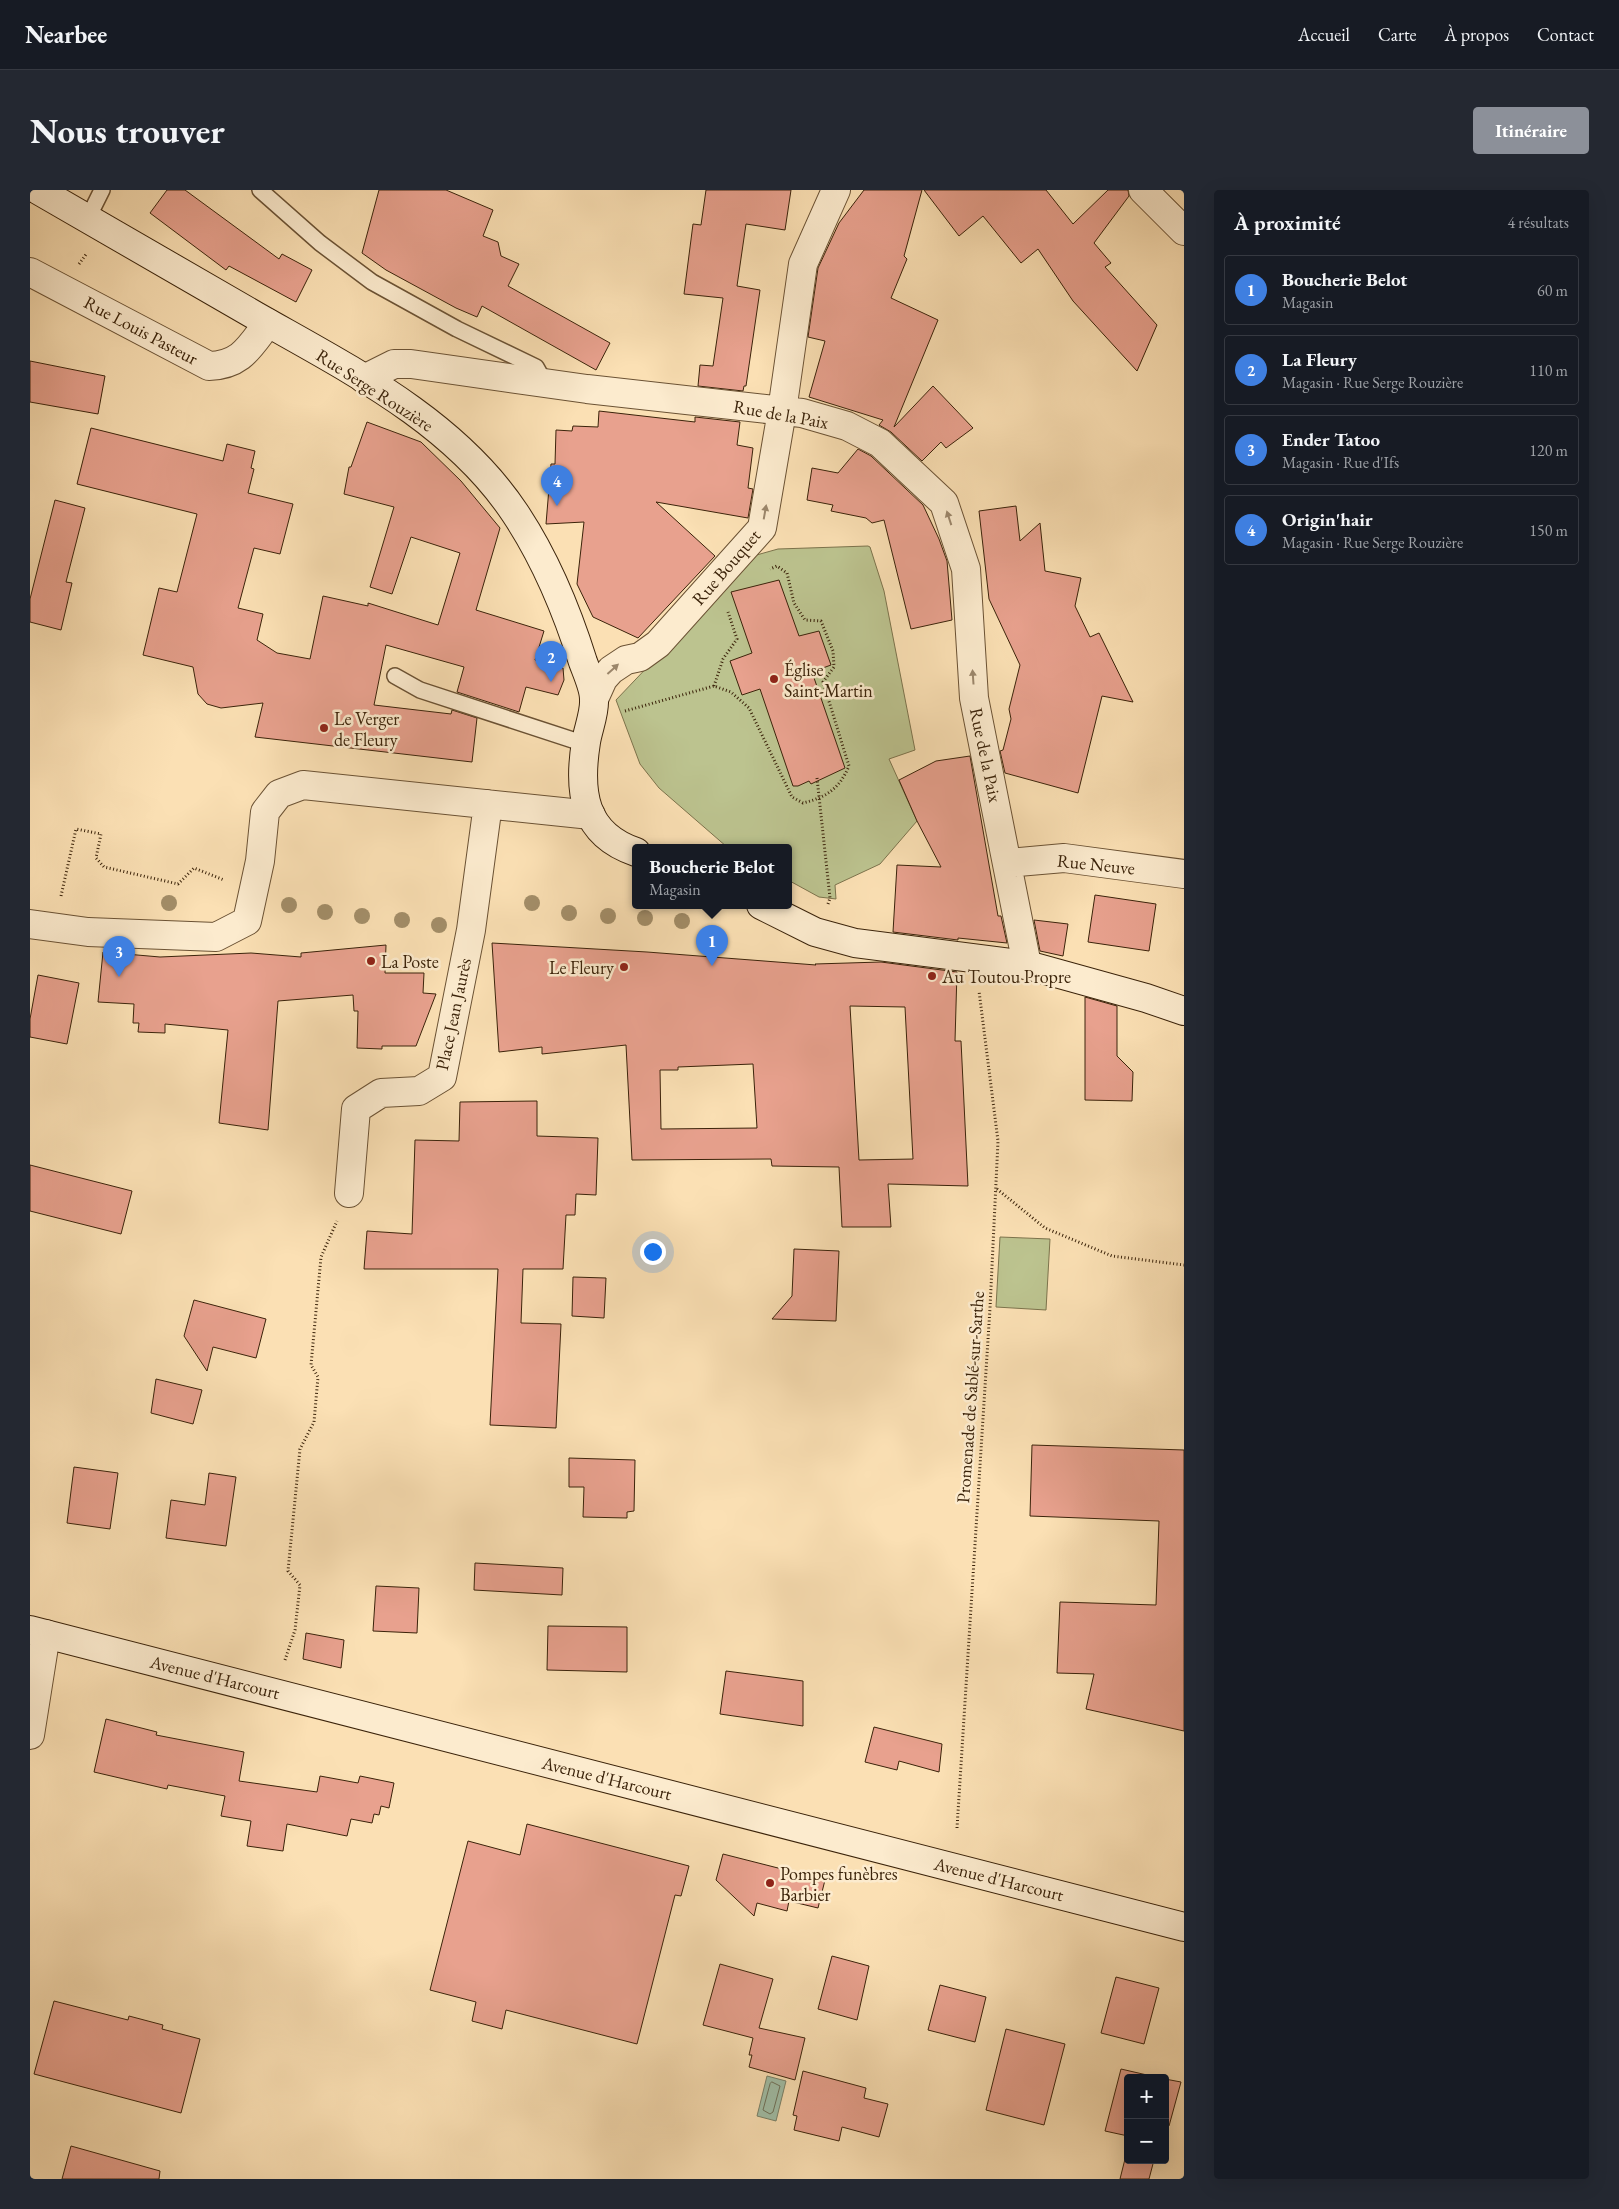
<!DOCTYPE html>
<html lang="fr">
<head>
<meta charset="utf-8">
<style>
	body { margin:0; font-family:"EB Garamond",serif; background:#242831; color:#f1f3f6 }
	.controls { position:absolute; right:15px; bottom:15px; display:grid; overflow:hidden; border-radius:5px; box-shadow:0 5px 20px #0002 }
	.controls button { width:45px; height:45px; display:grid; place-items:center; padding:0; border:0; border-bottom:1px solid #363941; background:#171b24; color:#f1f3f6; font:25px sans-serif }
	.you { position:absolute; left:622px; top:1061px; width:18px; height:18px; margin:-12px; border:4px solid #fff; border-radius:50%; background:#1a73e8; box-shadow:0 0 0 8px #1a73e833 }
	.badge { display:grid; place-items:center; width:32px; height:32px; border-radius:50%; background:#8c9099; color:#fff; font-size:16px; font-weight:700 }
	.pin { position:absolute; translate:-50% -41px; filter:drop-shadow(0 1px 2px #0008) }
	.pin::after { content:''; position:absolute; top:26px; width:18px; height:15px; background:inherit; clip-path:polygon(0 0,100% 0,50% 100%) }
	.popup { position:absolute; left:602px; top:654px; width:160px; height:65px; box-sizing:border-box; display:grid; place-content:center; border-radius:5px; background:#171b24; filter:drop-shadow(0 1px 4px #0005); font-size:16px; white-space:nowrap; color:#9ea1a6 }
	.popup b { font-size:19px; color:#f1f3f6 }
	.popup::after { content:''; position:absolute; left:50%; top:100%; margin-left:-10px; border:10px solid transparent; border-top-color:#171b24 }
	.list { margin:0; padding:0; list-style:none }
	h2 { display:flex; justify-content:space-between; align-items:center; height:65px; margin:0; padding:0 20px; font-size:21px }
	h2 small { font-size:16px; font-weight:400; color:#9ea1a6 }
	.list li { display:grid; grid-template-columns:32px 1fr auto; gap:15px; align-items:center; box-sizing:border-box; height:70px; margin:0 10px 10px; padding:0 10px; border:1px solid #363941; border-radius:5px }
	.list b { display:block; font-size:19px; white-space:nowrap }
	.list p { margin:0; font-size:16px; white-space:nowrap; color:#9ea1a6 }
	.list em { font-size:16px; font-style:normal; color:#9ea1a6 }
	.map { position:relative; flex:none; width:1154px; height:1989px; overflow:hidden; border-radius:5px }
	header { display:flex; align-items:center; gap:30px; box-sizing:border-box; height:70px; padding:0 25px; background:#171b24; border-bottom:1px solid #363941 }
	header strong { font-size:24px }
	nav { display:flex; gap:28px; margin-inline-start:auto; font-size:18px }
	.intro { display:flex; align-items:center; justify-content:space-between; box-sizing:border-box; height:120px; padding:0 30px }
	h1 { margin:0; font-size:35px }
	.button { padding:12px 22px; border-radius:5px; background:#8c9099; color:#fff; font-size:18px; font-weight:700 }
	main { display:flex; gap:30px; padding:0 30px }
	aside { flex:1; background:#171b24; border-radius:5px; box-shadow:0 5px 20px #0002 }
	.map>svg:first-child { display:block }
	.green { fill:#bcc38f; stroke:#7c734c }
	.water { fill:#a0bea7; stroke:#788068 }
	.lines { fill:none; stroke-linecap:round; stroke-linejoin:round }
	.shore { stroke:#6e7058; stroke-width:1 }
	.building { fill:#e8a18e; stroke:#3b230a; fill-rule:evenodd }
	.lane-casing { stroke:#6b5234; stroke-width:18 }
	.street-casing { stroke:#6b5234; stroke-width:30 }
	.secondary-casing { stroke:#3b230a; stroke-width:30 }
	.path { stroke:#3b230a; stroke-width:3; stroke-dasharray:1 2.5; stroke-linecap:butt }
	.lane { stroke:#fcebce; stroke-width:15 }
	.street { stroke:#fcebce; stroke-width:28 }
	.secondary { stroke:#fcebce; stroke-width:28 }
	.tree { fill:#a38e69 }
	.oneway { fill:#9c876c }
	.poi-dot { fill:#8f2418; stroke:#fcebce; stroke-width:2 }
	.labels { text-anchor:middle; dominant-baseline:central; stroke-width:5; stroke-linejoin:round; paint-order:stroke }
	.street-label { font-size:18px; fill:#3b230a; stroke:#fcebce }
	.poi-label { font-size:18px; fill:#3b230a; stroke:#fcebce; text-anchor:start }
</style>
</head>
<body>
<header>
<strong>Nearbee</strong>
<nav><a>Accueil</a><a>Carte</a><a>À propos</a><a>Contact</a></nav>
</header>
<div class="intro"><h1>Nous trouver</h1><a class="button">Itinéraire</a></div>
<main>
<div class="map">
<svg width="1154" height="1989" viewBox="0 0 1154 1989">
	<rect width="100%" height="100%" fill="#fbe0b4"/>
	<filter id="stains"><feTurbulence type="fractalNoise" baseFrequency=".004" numOctaves="4"/><feColorMatrix values="0 0 0 0 .2 0 0 0 0 .09 0 0 0 0 .02 0 0 0 .5 -.17"/></filter>
	<radialGradient id="worn" r=".72"><stop offset=".6" stop-color="#630" stop-opacity="0"/><stop offset="1" stop-color="#630" stop-opacity=".3"/></radialGradient>
	<path class="green" d="M 838,356 L 840,357 L 854,401 L 885,560 L 859,569 L 887,631 L 850,674 L 805,695 L 806,709 L 789,707 L 758,690 L 758,657 L 697,657 L 629,598 L 610,574 L 586,510 L 723,366 L 748,359 Z
		M 970,1047 L 1020,1049 L 1016,1120 L 966,1117 Z"/>
	<path class="water" d="M 737,1886 L 756,1891 L 746,1931 L 727,1926 Z"/>
	<g class="lines">
		<path class="shore" d="M 742,1892 L 750,1896 L 743,1922 L 740,1924 L 733,1920 L 740,1894 Z"/>
	</g>
	<path class="building" d="M 137,0 L 155,0 L 249,69 L 252,64 L 282,80 L 266,112 L 199,76 L 196,80 L 120,23 Z
		M 349,0 L 416,0 L 463,20 L 453,46 L 468,52 L 471,66 L 489,74 L 478,96 L 580,153 L 566,180 L 452,116 L 447,127 L 426,118 L 356,80 L 332,63 Z
		M 676,0 L 761,0 L 755,40 L 716,34 L 707,96 L 730,100 L 716,196 L 714,196 L 713,201 L 668,196 L 670,175 L 683,176 L 693,108 L 654,104 L 663,34 L 671,35 Z
		M 834,0 L 892,0 L 874,66 L 877,69 L 861,108 L 908,130 L 864,237 L 903,196 L 943,238 L 916,258 L 911,252 L 892,271 L 861,242 L 849,235 L 853,230 L 779,207 L 795,151 L 778,147 L 788,78 L 809,33 Z
		M 894,0 L 1016,0 L 1043,34 L 1078,0 L 1098,0 L 1099,6 L 1064,53 L 1081,73 L 1075,77 L 1127,135 L 1107,181 L 1043,111 L 1008,59 L 991,73 L 953,26 L 929,46 Z
		M 0,171 L 75,186 L 68,224 L 0,212 Z
		M 569,221 L 665,232 L 665,227 L 710,232 L 707,255 L 723,258 L 718,298 L 723,299 L 718,328 L 626,312 L 685,366 L 608,448 L 563,427 L 547,394 L 554,332 L 516,334 L 521,274 L 525,274 L 526,240 L 542,241 L 543,236 L 568,237 Z
		M 337,232 L 391,252 L 431,291 L 470,338 L 446,420 L 514,441 L 505,470 L 533,478 L 534,490 L 528,505 L 496,497 L 489,522 L 427,502 L 434,477 L 356,455 L 344,515 L 421,524 L 422,520 L 447,528 L 442,572 L 225,547 L 233,513 L 191,518 L 177,514 L 168,504 L 163,477 L 113,465 L 129,398 L 147,402 L 167,324 L 47,294 L 61,238 L 193,271 L 197,254 L 225,261 L 221,278 L 224,279 L 218,303 L 263,314 L 250,364 L 224,358 L 208,418 L 233,424 L 227,450 L 247,463 L 280,469 L 293,406 L 338,416 L 338,413 L 408,435 L 430,363 L 381,347 L 362,404 L 340,397 L 364,317 L 314,304 L 319,277 L 321,277 Z
		M 828,259 L 841,266 L 893,315 L 909,349 L 917,371 L 922,430 L 881,439 L 854,330 L 842,333 L 836,328 L 801,321 L 803,315 L 777,310 L 782,278 L 808,283 Z
		M 25,310 L 55,318 L 36,392 L 42,393 L 31,440 L 0,432 L 0,409 Z
		M 986,316 L 990,351 L 1010,333 L 1015,381 L 1051,388 L 1045,416 L 1060,447 L 1069,443 L 1103,512 L 1072,506 L 1048,603 L 975,583 L 970,561 L 973,560 L 981,529 L 979,519 L 990,475 L 959,409 L 949,321 Z
		M 749,390 L 769,446 L 789,441 L 801,475 L 782,482 L 815,578 L 781,594 L 779,591 L 768,596 L 763,596 L 730,499 L 712,505 L 700,471 L 722,463 L 701,402 Z
		M 940,566 L 968,726 L 971,726 L 977,753 L 928,748 L 928,750 L 863,742 L 867,675 L 911,677 L 887,631 L 869,590 L 906,571 Z
		M 1065,705 L 1126,714 L 1119,761 L 1058,752 Z
		M 1004,730 L 1038,734 L 1033,766 L 1010,761 Z
		M 462,753 L 617,762 L 786,775 L 785,774 L 851,772 L 927,782 L 925,851 L 931,851 L 938,996 L 858,994 L 861,1037 L 812,1037 L 809,977 L 742,976 L 741,969 L 602,970 L 596,855 L 512,864 L 512,857 L 469,862 ZM 820,816 L 875,817 L 883,969 L 829,970 ZM 723,874 L 727,938 L 631,939 L 630,880 L 648,880 L 648,877 Z
		M 356,755 L 355,783 L 394,783 L 393,803 L 406,804 L 386,856 L 352,856 L 352,859 L 327,858 L 328,821 L 324,821 L 323,805 L 248,811 L 238,940 L 189,933 L 198,840 L 135,834 L 135,843 L 108,842 L 109,833 L 103,833 L 104,814 L 68,812 L 73,762 L 130,767 L 221,763 L 271,767 L 271,763 Z
		M 8,785 L 49,793 L 37,854 L 0,847 L 0,829 Z
		M 1055,807 L 1087,816 L 1087,866 L 1103,882 L 1102,911 L 1055,910 Z
		M 507,911 L 507,946 L 568,948 L 566,1005 L 546,1004 L 545,1025 L 536,1025 L 533,1079 L 493,1079 L 491,1133 L 531,1134 L 526,1238 L 460,1235 L 468,1079 L 334,1079 L 337,1041 L 382,1044 L 385,950 L 429,951 L 430,912 Z
		M 0,975 L 102,1001 L 91,1044 L 0,1021 Z
		M 764,1059 L 809,1061 L 806,1131 L 742,1129 L 762,1106 Z
		M 543,1087 L 576,1088 L 574,1128 L 542,1126 Z
		M 164,1110 L 236,1129 L 226,1168 L 183,1157 L 177,1181 L 154,1146 Z
		M 126,1189 L 172,1200 L 163,1234 L 121,1223 Z
		M 1002,1255 L 1154,1260 L 1154,1541 L 1056,1519 L 1064,1484 L 1027,1483 L 1030,1412 L 1126,1415 L 1129,1331 L 1000,1326 Z
		M 539,1268 L 605,1270 L 604,1321 L 597,1322 L 597,1328 L 553,1327 L 554,1297 L 539,1297 Z
		M 44,1277 L 88,1283 L 80,1339 L 37,1333 Z
		M 179,1283 L 206,1287 L 196,1356 L 136,1348 L 141,1310 L 175,1315 Z
		M 445,1373 L 533,1378 L 532,1405 L 444,1400 Z
		M 346,1396 L 389,1398 L 387,1443 L 343,1441 Z
		M 518,1436 L 597,1437 L 597,1482 L 517,1480 Z
		M 276,1443 L 314,1450 L 311,1478 L 273,1469 Z
		M 696,1481 L 773,1491 L 773,1536 L 690,1524 Z
		M 76,1529 L 127,1542 L 126,1545 L 214,1562 L 209,1591 L 287,1602 L 290,1586 L 328,1593 L 330,1586 L 364,1593 L 359,1618 L 351,1616 L 349,1625 L 344,1624 L 342,1633 L 321,1629 L 317,1646 L 257,1634 L 253,1661 L 217,1656 L 221,1631 L 191,1626 L 195,1606 L 138,1595 L 137,1599 L 64,1582 Z
		M 844,1537 L 912,1554 L 909,1582 L 869,1571 L 867,1580 L 835,1572 Z
		M 497,1634 L 659,1676 L 651,1706 L 645,1705 L 607,1854 L 476,1820 L 472,1839 L 442,1831 L 446,1812 L 400,1800 L 438,1651 L 490,1665 Z
		M 693,1664 L 795,1690 L 788,1718 L 759,1711 L 757,1721 L 727,1713 L 724,1726 L 686,1690 Z
		M 802,1766 L 839,1776 L 827,1830 L 788,1819 Z
		M 690,1774 L 743,1789 L 729,1838 L 775,1848 L 765,1890 L 719,1877 L 722,1865 L 719,1865 L 723,1848 L 673,1835 Z
		M 1086,1787 L 1129,1798 L 1114,1854 L 1071,1843 Z
		M 910,1795 L 956,1807 L 945,1852 L 898,1840 Z
		M 24,1811 L 98,1830 L 99,1826 L 133,1835 L 132,1839 L 170,1849 L 151,1923 L 4,1884 Z
		M 976,1839 L 1035,1854 L 1014,1935 L 956,1920 Z
		M 1091,1879 L 1130,1888 L 1098,1888 L 1098,1946 L 1075,1941 Z
		M 773,1881 L 836,1898 L 834,1908 L 858,1914 L 849,1947 L 812,1937 L 809,1951 L 764,1940 L 767,1926 L 763,1925 Z
		M 1135,1889 L 1151,1892 L 1139,1936 L 1135,1935 Z
		M 41,1956 L 130,1981 L 129,1989 L 32,1989 Z
		M 1098,1957 L 1098,1970 L 1124,1970 L 1119,1989 L 1090,1989 Z"/>
	<g class="lines">
		<g class="lane-casing">
			<path id="lane" d="M 230,0 L 290,53 L 342,92 L 427,139 L 506,177 L 515,193
				M 58,28 L 72,0
				M 365,486 L 390,500 L 555,554"/>
		</g>
		<g class="street-casing">
			<path id="street" d="M 1113,0 L 1154,41
				M 0,82 L 179,176 C 212,175 220,156 238,133
				M 334,189 L 364,174 L 381,174 L 557,199 L 772,223 L 817,236 L 850,253 L 914,313 L 936,379 L 944,508 L 997,775
				M 564,509 L 573,489 L 581,480 L 596,470 L 610,467 L 628,454 L 732,338 L 752,221 L 773,74 L 806,0
				M 978,673 L 1034,668 L 1154,684
				M 0,734 L 58,742 L 186,747 L 217,731 L 230,671 L 235,622 L 249,604 L 273,595 L 561,625
				M 319,1003 L 326,919 L 351,903 L 389,901 L 412,887 L 441,740 L 458,614
				M 0,1545 L 16,1444"/>
		</g>
		<g class="secondary-casing">
			<path id="secondary" d="M 8,0 C 81,42 154,84 226,126 C 319,179 424,231 485,323 C 515,368 537,421 553,472 C 557,483 564,498 564,509 C 565,523 558,539 556,552 C 548,602 553,644 606,662
				M 731,715 L 785,742 L 825,753 L 997,775 L 1116,808 L 1154,821
				M 0,1440 L 1154,1737"/>
		</g>
		<path class="path" d="M 49,74 L 57,63
			M 684,496 L 693,469 L 707,449 L 698,422
			M 595,521 L 684,496 L 701,502 L 719,518 L 762,607 L 773,613 C 797,607 809,599 819,576 L 793,492 L 804,477 L 803,461 L 791,431 L 775,430 L 764,413 L 757,383 L 747,376 L 740,379
			M 787,588 L 800,708 L 798,714
			M 31,706 L 46,639 L 71,644 L 66,668 L 74,677 L 148,694 L 164,678 L 194,690
			M 967,999 L 1015,1038 L 1082,1066 L 1154,1075
			M 255,1470 L 265,1440 L 270,1395 L 258,1381 L 270,1259 L 284,1232 L 288,1187 L 281,1175 L 291,1067 L 307,1031
			M 927,1638 L 960,1118 L 968,951 L 949,801"/>
		<use href="#lane" class="lane"/>
		<use href="#street" class="street"/>
		<use href="#secondary" class="secondary"/>
	</g>
	<g class="tree">
		<circle cx="139" cy="713" r="8"/>
		<circle cx="502" cy="713" r="8"/>
		<circle cx="259" cy="715" r="8"/>
		<circle cx="295" cy="722" r="8"/>
		<circle cx="539" cy="723" r="8"/>
		<circle cx="332" cy="726" r="8"/>
		<circle cx="578" cy="726" r="8"/>
		<circle cx="615" cy="728" r="8"/>
		<circle cx="372" cy="730" r="8"/>
		<circle cx="652" cy="731" r="8"/>
		<circle cx="409" cy="735" r="8"/>
	</g>
	<defs><path id="oneway-solid" d="M-6-.8H1V-3.2L6.5 0L1 3.2V.8H-6Z" transform="scale(1.25)"/></defs>
	<g class="oneway">
		<use href="#oneway-solid" transform="translate(735 322) rotate(-80)"/>
		<use href="#oneway-solid" transform="translate(919 328) rotate(-108)"/>
		<use href="#oneway-solid" transform="translate(583 479) rotate(-42)"/>
		<use href="#oneway-solid" transform="translate(943 487) rotate(-94)"/>
	</g>
	<g class="poi-dot">
		<circle cx="744" cy="489" r="5"/>
		<circle cx="294" cy="538" r="5"/>
		<circle cx="341" cy="771" r="5"/>
		<circle cx="594" cy="777" r="5"/>
		<circle cx="902" cy="786" r="5"/>
		<circle cx="740" cy="1693" r="5"/>
	</g>
	<g class="labels">
		<g class="street-label">
			<text transform="translate(111 140) rotate(28)">Rue Louis Pasteur</text>
			<text transform="translate(345 200) rotate(33)">Rue Serge Rouzière</text>
			<text transform="translate(751 224) rotate(10)">Rue de la Paix</text>
			<text transform="translate(696 377) rotate(-49)">Rue Bouquet</text>
			<text transform="translate(956 565) rotate(78)">Rue de la Paix</text>
			<text transform="translate(1066 674) rotate(6)">Rue Neuve</text>
			<text transform="translate(423 824) rotate(-78)">Place Jean Jaurès</text>
			<text transform="translate(940 1207) rotate(-86)">Promenade de Sablé-sur-Sarthe</text>
			<text transform="translate(185 1487) rotate(14)">Avenue d'Harcourt</text>
			<text transform="translate(577 1588) rotate(14)">Avenue d'Harcourt</text>
			<text transform="translate(969 1689) rotate(14)">Avenue d'Harcourt</text>
		</g>
		<g class="poi-label">
			<text x="754" y="479">Église<tspan x="754" dy="21">Saint-Martin</tspan></text>
			<text x="304" y="528">Le Verger<tspan x="304" dy="21">de Fleury</tspan></text>
			<text x="351" y="771">La Poste</text>
			<text x="584" y="777" text-anchor="end">Le Fleury</text>
			<text x="912" y="786">Au Toutou Propre</text>
			<text x="750" y="1683">Pompes funèbres<tspan x="750" dy="21">Barbier</tspan></text>
		</g>
	</g>
	<rect width="100%" height="100%" filter="url(#stains)"/>
	<rect width="100%" height="100%" fill="url(#worn)"/>
</svg>
<div class="controls">
<button>+</button>
<button>−</button>
</div>
<div class="you"></div>
<div class="pin badge" style="left:682px;top:776px;background:#3f7fe0">1</div>
<div class="popup"><b>Boucherie Belot</b>Magasin</div>
<div class="pin badge" style="left:521px;top:492px;background:#3f7fe0">2</div>
<div class="pin badge" style="left:89px;top:787px;background:#3f7fe0">3</div>
<div class="pin badge" style="left:527px;top:316px;background:#3f7fe0">4</div>
</div>
<aside>
<h2>À proximité<small>4 résultats</small></h2>
<ul class="list">
<li><span class="badge" style="background:#3f7fe0">1</span><div><b>Boucherie Belot</b><p>Magasin</p></div><em>60 m</em></li>
<li><span class="badge" style="background:#3f7fe0">2</span><div><b>La Fleury</b><p>Magasin · Rue Serge Rouzière</p></div><em>110 m</em></li>
<li><span class="badge" style="background:#3f7fe0">3</span><div><b>Ender Tatoo</b><p>Magasin · Rue d'Ifs</p></div><em>120 m</em></li>
<li><span class="badge" style="background:#3f7fe0">4</span><div><b>Origin'hair</b><p>Magasin · Rue Serge Rouzière</p></div><em>150 m</em></li>
</ul>
</aside>
</main>
</body>
</html>
